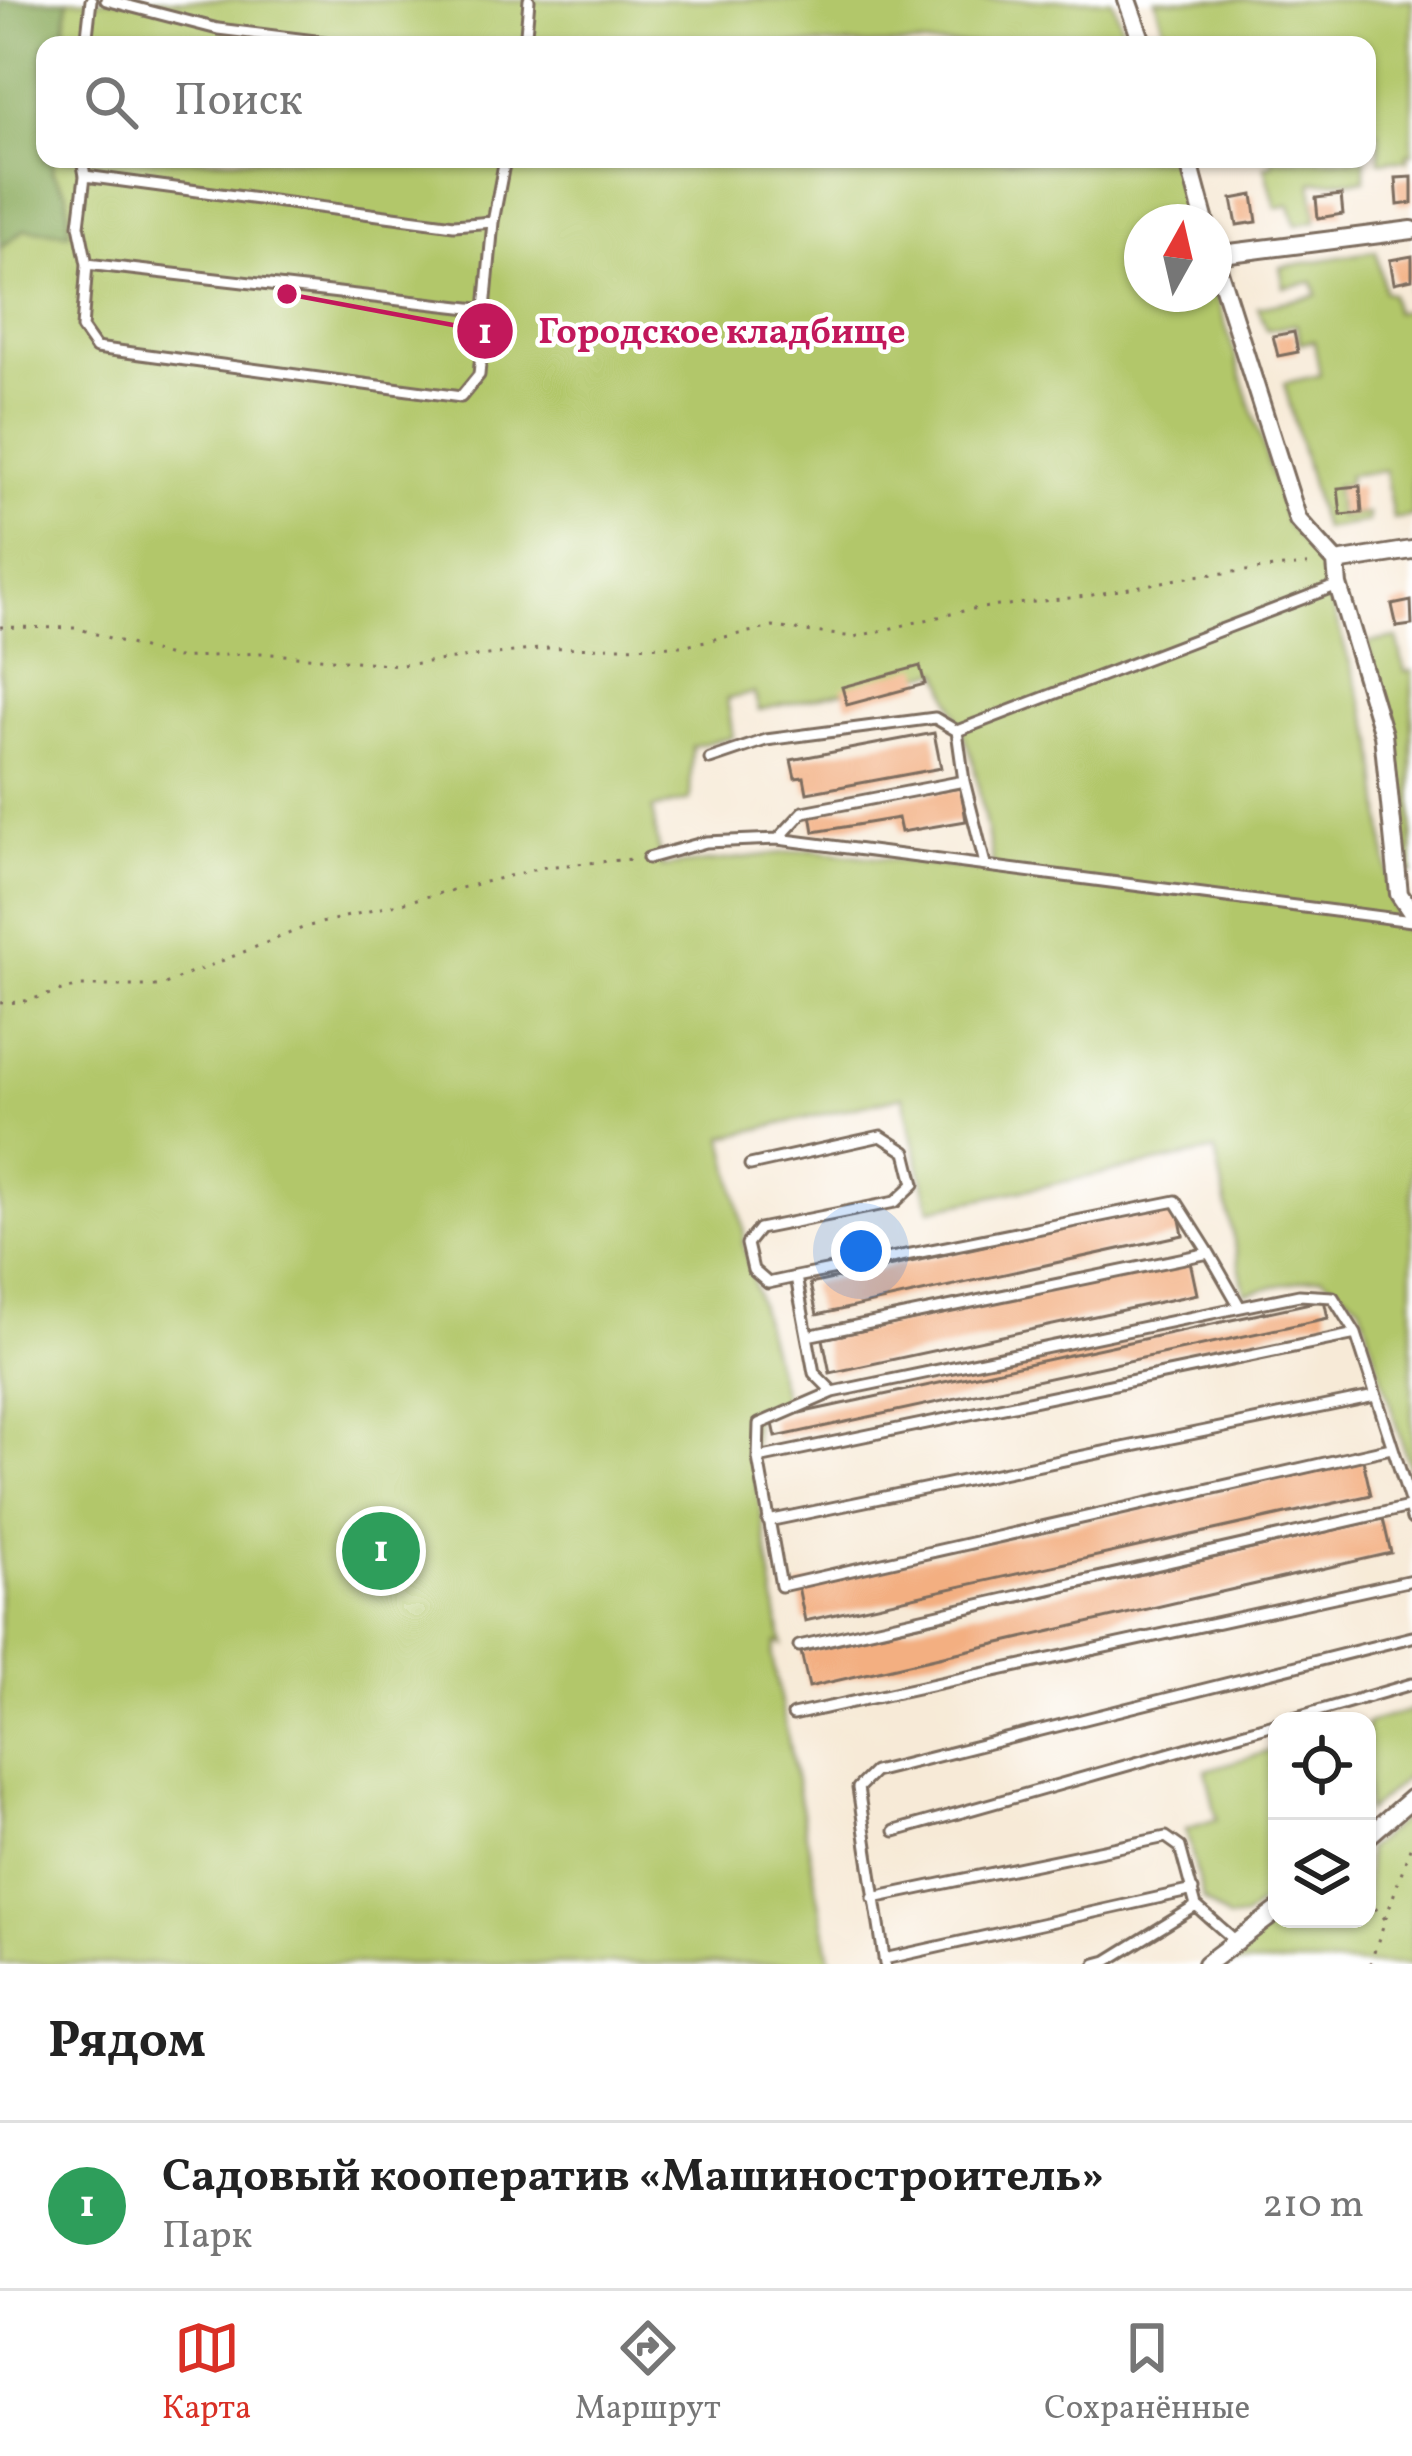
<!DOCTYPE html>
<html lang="ru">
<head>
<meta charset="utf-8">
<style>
	body { margin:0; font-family:Vollkorn,serif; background:#f6f6f6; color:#222 }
	.controls { position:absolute; right:36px; bottom:36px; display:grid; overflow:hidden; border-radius:24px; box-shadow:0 3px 9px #0004 }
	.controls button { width:108px; height:108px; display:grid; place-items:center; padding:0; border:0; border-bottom:3px solid #e0e0e0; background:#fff; color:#222; font:60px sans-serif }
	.compass { position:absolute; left:1124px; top:204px; width:108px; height:108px; border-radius:50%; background:#fff; box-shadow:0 3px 9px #0004; rotate:8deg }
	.you { position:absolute; left:861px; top:1251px; width:42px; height:42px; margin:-30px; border:9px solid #fff; border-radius:50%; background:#1a73e8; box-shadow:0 0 0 18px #1a73e833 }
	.badge { display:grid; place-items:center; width:78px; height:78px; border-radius:50%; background:#d93025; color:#fff; font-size:39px; font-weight:700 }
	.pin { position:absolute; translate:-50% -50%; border:6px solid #fff; box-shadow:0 3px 12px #0006 }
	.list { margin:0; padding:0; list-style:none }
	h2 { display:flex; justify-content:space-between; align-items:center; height:156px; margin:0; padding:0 48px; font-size:51px }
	h2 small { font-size:39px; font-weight:400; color:#767676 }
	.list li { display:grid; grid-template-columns:78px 1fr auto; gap:36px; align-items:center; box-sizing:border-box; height:168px; padding:0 48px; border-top:3px solid #e0e0e0 }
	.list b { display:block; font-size:45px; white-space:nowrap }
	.list p { margin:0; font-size:39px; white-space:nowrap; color:#767676 }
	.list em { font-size:39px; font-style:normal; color:#767676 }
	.icon { flex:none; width:66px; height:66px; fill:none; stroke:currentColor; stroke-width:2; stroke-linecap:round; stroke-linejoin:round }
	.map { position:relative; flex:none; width:1412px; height:1964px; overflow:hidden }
	.search { position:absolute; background:#fff; box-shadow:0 3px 9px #0004; left:36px; right:36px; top:36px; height:132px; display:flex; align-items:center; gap:30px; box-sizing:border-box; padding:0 42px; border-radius:24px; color:#767676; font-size:45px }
	.sheet { height:324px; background:#fff }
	nav { display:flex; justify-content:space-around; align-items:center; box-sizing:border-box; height:168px; border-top:3px solid #e0e0e0; background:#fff; font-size:33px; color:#767676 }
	nav a { display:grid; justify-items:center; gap:6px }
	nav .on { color:#d93025 }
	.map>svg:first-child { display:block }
	.green { fill:#b2c76b; stroke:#767844; stroke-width:3; fill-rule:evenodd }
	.forest { fill:#8dac5f; stroke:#646b3e; stroke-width:3 }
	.building { fill:#f3af81 }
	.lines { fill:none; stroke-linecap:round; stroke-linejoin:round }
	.service-casing { stroke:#7d6d5f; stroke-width:15 }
	.minor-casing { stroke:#7d6d5f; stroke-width:22 }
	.path { stroke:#7d6d5f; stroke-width:3; stroke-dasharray:3 9; stroke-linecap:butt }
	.service { stroke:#fff; stroke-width:9 }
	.minor { stroke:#fff; stroke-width:16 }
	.leader { fill:none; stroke:#c2185b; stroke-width:4.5 }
	.callout-dot { fill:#c2185b; stroke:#fff; stroke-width:4.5 }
	.mark-label { font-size:36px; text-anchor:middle; font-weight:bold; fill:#fff }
	.callout-label { font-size:36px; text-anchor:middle; font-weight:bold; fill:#c2185b; stroke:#fff; stroke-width:9; stroke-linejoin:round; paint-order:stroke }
</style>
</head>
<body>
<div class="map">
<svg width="1412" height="1964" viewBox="0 0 1412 1964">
	<rect width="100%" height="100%" fill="#fff"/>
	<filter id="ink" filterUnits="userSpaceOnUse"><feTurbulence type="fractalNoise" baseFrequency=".00833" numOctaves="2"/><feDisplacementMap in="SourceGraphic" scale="24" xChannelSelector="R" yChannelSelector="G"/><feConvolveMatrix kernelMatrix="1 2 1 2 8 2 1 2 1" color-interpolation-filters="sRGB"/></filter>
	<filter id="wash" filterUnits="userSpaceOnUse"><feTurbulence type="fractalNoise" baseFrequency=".004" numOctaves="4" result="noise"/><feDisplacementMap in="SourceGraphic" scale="48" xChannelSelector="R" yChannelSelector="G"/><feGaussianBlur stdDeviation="2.7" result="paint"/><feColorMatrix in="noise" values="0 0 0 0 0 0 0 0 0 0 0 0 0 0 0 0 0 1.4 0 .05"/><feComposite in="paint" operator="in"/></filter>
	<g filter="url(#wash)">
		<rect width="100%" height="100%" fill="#f7ead7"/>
		<path class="green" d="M 68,0 L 1112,0 L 1129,45 L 63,45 Z
			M 1155,0 L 1412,0 L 1412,153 L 1407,154 L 1408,160 L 1380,161 L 1378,131 L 1367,131 L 1367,45 L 1169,45 Z
			M 53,159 L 1174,159 L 1194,222 L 1142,222 L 1142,294 L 1214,294 L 1214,288 L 1287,524 L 1328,572 L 1331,604 L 1375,742 L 1390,898 L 1400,927 L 1412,935 L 1412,1477 L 1360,1303 L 1321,1276 L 1245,1293 L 1215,1151 L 930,1209 L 903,1096 L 724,1137 L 744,1233 L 743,1243 L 784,1398 L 754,1418 L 753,1461 L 782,1645 L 776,1642 L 772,1656 L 831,1964 L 0,1964 L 0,248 L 67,193 L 52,172 ZM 940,671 L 973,760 L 995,872 L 809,850 L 662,867 L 652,809 L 690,800 L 692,746 L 733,737 L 727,699 L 754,693 L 759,710 Z
			M 1272,159 L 1365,159 L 1365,180 L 1312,182 L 1316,221 L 1296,225 L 1290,205 L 1276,208 L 1265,166 L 1273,165 Z
			M 1376,251 L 1384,292 L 1391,293 L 1394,312 L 1412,310 L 1409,288 L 1412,287 L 1412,516 L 1393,519 L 1385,471 L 1348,475 L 1348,484 L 1335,486 L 1338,517 L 1368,514 L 1368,522 L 1323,529 L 1284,383 L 1320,375 L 1314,341 L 1301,343 L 1296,324 L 1267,330 L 1258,307 L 1317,295 L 1313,282 L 1284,287 L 1280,267 Z
			M 1397,638 L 1405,672 L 1412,671 L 1412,873 L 1405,871 L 1394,747 L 1367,643 Z
			M 1412,1710 L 1412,1773 L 1367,1812 L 1367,1723 Z
			M 1277,1749 L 1277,1890 L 1244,1918 L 1228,1920 L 1203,1899 L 1186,1829 L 1217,1819 L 1206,1770 Z
			M 1412,1811 L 1412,1964 L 1227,1964 L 1266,1929 L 1283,1919 L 1367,1919 L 1367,1849 Z"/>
		<path class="forest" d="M 0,0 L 68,0 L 63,45 L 45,45 L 45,159 L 53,159 L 52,173 L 67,193 L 69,233 L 25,229 L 0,248 Z"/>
		<g id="blocks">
			<path class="building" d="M 1412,177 L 1412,203 L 1398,205 L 1396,178 Z
				M 1253,195 L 1257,222 L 1237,225 L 1232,199 Z
				M 1341,195 L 1343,214 L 1318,218 L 1316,198 Z
				M 1412,256 L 1412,279 L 1394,283 L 1390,260 Z
				M 1294,332 L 1298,352 L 1278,356 L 1273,336 Z
				M 1360,486 L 1362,513 L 1341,515 L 1338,488 Z
				M 1411,601 L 1412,625 L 1397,627 L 1392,605 Z
				M 920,666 L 925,684 L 847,705 L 842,687 Z
				M 934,733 L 941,768 L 807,793 L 804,777 L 795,778 L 791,760 Z
				M 961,788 L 966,821 L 901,832 L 898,818 L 814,832 L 811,814 Z
				M 1177,1204 L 1183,1235 L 817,1315 L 810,1284 Z
				M 1190,1261 L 1197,1294 L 830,1373 L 823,1339 Z
				M 1324,1300 L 1328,1318 L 776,1437 L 772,1419 Z
				M 1363,1460 L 1371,1495 L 805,1621 L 798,1586 Z
				M 1383,1519 L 1391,1553 L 809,1687 L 801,1652 Z"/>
		</g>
	</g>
	<g filter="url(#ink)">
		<use href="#blocks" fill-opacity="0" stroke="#7d6d5f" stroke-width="3"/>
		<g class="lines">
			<g class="service-casing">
				<path id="service" d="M 106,0 L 218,29 L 348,45
					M 86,45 L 91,0
					M 525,45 L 529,0
					M 82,159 L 85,176 L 79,225 L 87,264 L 82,328 L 96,348 L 461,397 L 479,375 L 493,222 L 505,159
					M 85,176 L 454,225 L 493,222
					M 87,264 L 487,310
					M 957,731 L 1338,585
					M 710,759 L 766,740 L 935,718 L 957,731 L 964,781 L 985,864
					M 778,839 L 803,812 L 964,781
					M 648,858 L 706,842 L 778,839 L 1412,921
					M 750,1165 L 881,1136 L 906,1152 L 914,1184 L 895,1202 L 759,1229 L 747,1244 L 753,1270 L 768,1283 L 796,1277 L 814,1373 L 833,1392 L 1299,1295 L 1333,1297 L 1356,1334 L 1412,1507
					M 796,1277 L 1176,1201 L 1209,1253
					M 807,1336 L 1209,1253 L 1240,1307
					M 833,1392 L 759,1424 L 758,1458 L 781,1586 L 1391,1448
					M 758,1458 L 1356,1334
					M 768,1521 L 1375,1396
					M 799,1646 L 1409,1507 L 1412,1519
					M 793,1715 L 1412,1580
					M 1283,1721 L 1412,1684
					M 895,1831 L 1277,1723
					M 873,1898 L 1166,1837 L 1180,1847 L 1196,1906 L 1237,1942
					M 884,1959 L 1193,1890
					M 885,1964 L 858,1788 L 874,1772 L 1412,1637
					M 1096,1964 L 1107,1961 L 1196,1906"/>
			</g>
			<g class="minor-casing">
				<path id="minor" d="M 1127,0 L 1143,45
					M 1188,159 L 1205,222
					M 1214,255 L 1412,230
					M 1214,256 L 1298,520 L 1336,562 L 1338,585 L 1383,734 L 1399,894 L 1412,913
					M 1336,562 L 1412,550
					M 1367,1837 L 1412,1798
					M 1206,1964 L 1277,1911"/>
			</g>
			<path class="path" d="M 0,627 L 76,628 L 176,658 L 261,653 L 401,665 L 548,648 L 681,646 L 773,627 L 854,637 L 972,609 L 1087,596 L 1194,576 L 1315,564
				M 0,1003 L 21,1002 L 80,986 L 160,986 L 305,927 L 545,867 L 631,859
				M 1367,1899 L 1385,1919
				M 1370,1964 L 1412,1842"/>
			<use href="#service" class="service"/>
			<use href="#minor" class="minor"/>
		</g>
	</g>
	<path class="leader" d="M287 294L485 331"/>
	<g class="callout-dot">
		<circle cx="287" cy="294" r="12"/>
		<circle cx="485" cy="331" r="30"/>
	</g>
	<g class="mark-label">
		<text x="485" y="343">1</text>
	</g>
	<g class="callout-label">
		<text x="722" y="343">Городское кладбище</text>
	</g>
</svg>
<div class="controls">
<button><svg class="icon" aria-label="locate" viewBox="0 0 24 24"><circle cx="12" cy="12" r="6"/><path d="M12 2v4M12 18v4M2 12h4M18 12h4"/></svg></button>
<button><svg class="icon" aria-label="layers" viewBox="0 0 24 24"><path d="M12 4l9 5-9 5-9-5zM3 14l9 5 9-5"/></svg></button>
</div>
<svg class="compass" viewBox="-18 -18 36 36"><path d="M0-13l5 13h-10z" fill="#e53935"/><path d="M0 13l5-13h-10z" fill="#767676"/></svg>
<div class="you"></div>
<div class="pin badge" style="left:381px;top:1551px;background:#2e9e5b">1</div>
<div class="search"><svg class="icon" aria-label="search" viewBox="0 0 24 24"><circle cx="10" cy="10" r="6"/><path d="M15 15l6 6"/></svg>Поиск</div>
</div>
<section class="sheet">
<h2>Рядом<small></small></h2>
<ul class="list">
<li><span class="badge" style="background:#2e9e5b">1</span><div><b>Садовый кооператив «Машиностроитель»</b><p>Парк</p></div><em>210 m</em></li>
</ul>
</section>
<nav>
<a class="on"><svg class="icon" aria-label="map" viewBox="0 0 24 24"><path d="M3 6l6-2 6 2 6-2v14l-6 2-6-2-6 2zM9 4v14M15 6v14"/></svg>Карта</a>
<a><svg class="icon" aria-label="directions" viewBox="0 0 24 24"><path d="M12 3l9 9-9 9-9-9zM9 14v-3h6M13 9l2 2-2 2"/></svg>Маршрут</a>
<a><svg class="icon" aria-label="saved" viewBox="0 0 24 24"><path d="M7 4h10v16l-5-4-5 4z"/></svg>Сохранённые</a>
</nav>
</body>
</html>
